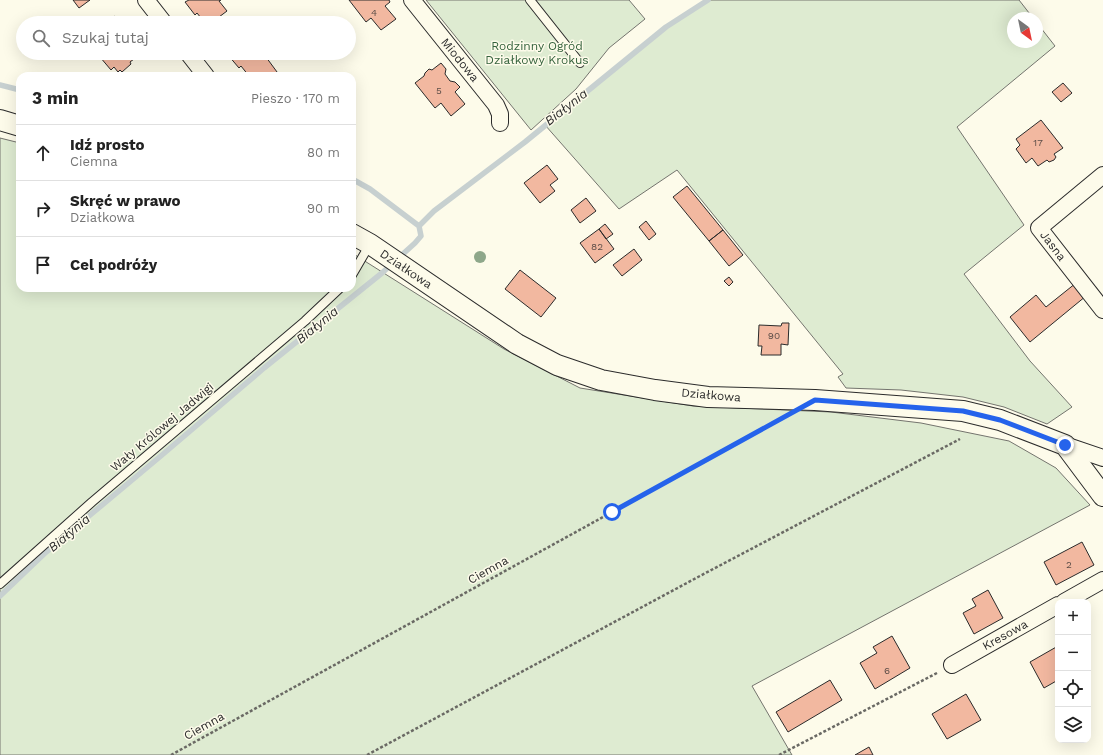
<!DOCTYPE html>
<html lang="pl">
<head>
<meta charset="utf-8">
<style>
	body { margin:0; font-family:"Work Sans",sans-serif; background:#f2f2f2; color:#222 }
	.controls { position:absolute; right:12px; bottom:12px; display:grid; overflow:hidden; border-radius:8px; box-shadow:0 4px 16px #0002 }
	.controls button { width:36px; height:36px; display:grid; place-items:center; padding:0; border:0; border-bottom:1px solid #e0e0e0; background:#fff; color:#222; font:20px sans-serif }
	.compass { position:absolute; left:1007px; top:12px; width:36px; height:36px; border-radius:50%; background:#fff; box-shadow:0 4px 16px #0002; rotate:147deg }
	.stop { position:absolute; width:12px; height:12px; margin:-9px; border:3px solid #2563eb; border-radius:50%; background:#fff }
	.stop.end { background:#2563eb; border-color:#fff; box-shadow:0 1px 4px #0008 }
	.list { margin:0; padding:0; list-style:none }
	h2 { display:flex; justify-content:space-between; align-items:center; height:52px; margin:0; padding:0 16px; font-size:17px }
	h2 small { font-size:13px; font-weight:400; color:#767676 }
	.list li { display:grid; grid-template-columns:26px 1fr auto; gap:12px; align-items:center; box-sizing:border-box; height:56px; padding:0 16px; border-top:1px solid #e0e0e0 }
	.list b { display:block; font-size:15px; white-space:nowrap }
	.list p { margin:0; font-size:13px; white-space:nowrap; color:#767676 }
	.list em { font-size:13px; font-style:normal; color:#767676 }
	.icon { flex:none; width:22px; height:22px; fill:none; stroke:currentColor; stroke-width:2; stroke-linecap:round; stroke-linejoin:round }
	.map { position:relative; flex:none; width:1103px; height:755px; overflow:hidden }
	.search { position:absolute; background:#fff; box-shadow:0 4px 16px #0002; left:16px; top:16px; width:340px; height:44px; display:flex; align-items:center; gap:10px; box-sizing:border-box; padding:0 14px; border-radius:22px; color:#767676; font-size:15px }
	.panel { position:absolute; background:#fff; box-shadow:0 4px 16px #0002; left:16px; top:72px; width:340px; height:220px; border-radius:12px }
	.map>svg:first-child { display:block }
	.green { fill:#deebd1; stroke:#74746e }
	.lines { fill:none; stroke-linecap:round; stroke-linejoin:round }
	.stream { stroke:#c7d0d0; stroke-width:5.5 }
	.building { fill:#f2b8a0; stroke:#2b2b2b }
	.service-casing { stroke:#2b2b2b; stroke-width:10 }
	.minor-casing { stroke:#2b2b2b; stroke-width:18 }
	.tertiary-casing { stroke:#2b2b2b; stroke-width:22 }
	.path { stroke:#6a6964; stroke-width:2.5; stroke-dasharray:3 2; stroke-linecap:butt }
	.service { stroke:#fdfbea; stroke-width:8 }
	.minor { stroke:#fdfbea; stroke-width:16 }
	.tertiary { stroke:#fdfbea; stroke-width:20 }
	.tree { fill:#8ea78a }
	.route { stroke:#2563eb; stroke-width:5 }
	.labels { text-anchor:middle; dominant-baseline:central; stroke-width:3; stroke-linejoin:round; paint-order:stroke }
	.number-label { font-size:10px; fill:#5d4e48 }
	.park-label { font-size:12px; fill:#34623c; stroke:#fdfbea }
	.street-label { font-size:12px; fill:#2b2b2b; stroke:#fdfbea }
	.water-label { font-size:13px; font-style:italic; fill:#2b2b2b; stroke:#fdfbea }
</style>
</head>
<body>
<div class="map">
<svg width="1103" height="755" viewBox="0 0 1103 755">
	<rect width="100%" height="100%" fill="#fdfbea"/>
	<path class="green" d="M 426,0 L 629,0 L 645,19 L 609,48 L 576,89 L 531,130 Z
		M 708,0 L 1019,0 L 1033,18 L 1013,18 L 1013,42 L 1037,42 L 1037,23 L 1055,46 L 957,127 L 1024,225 L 964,274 L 1030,361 L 1072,407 L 1047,424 L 1004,407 L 963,397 L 901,390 L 846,388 L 838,377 L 843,374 L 677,170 L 619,209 L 545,125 L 666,27 Z
		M 0,138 L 20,143 L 20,288 L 352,288 L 352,253 L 504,349 L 580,388 L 693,406 L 831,412 L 921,423 L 1009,441 L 1056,468 L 1090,505 L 752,686 L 792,755 L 0,755 Z"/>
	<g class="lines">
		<path class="stream" d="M 0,85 L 20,90
			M 352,179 L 370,189 L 419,226
			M 0,596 L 44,554 L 89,516 L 162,455 L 264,368 L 382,273 L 415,243 L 421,236 L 419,226 L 434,211 L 525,142 L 666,27 L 708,0"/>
	</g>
	<path class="building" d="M 73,0 L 90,0 L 79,8 Z
		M 189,0 L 221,0 L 219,1 L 227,11 L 211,23 L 205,23 L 197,13 L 195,15 L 185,2 Z
		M 349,0 L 389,0 L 390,2 L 385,6 L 396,19 L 381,30 L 371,18 L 366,22 Z
		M 115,16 L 120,23 L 106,23 Z
		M 97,53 L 105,53 L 100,57 Z
		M 105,53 L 142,53 L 130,62 L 131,64 L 122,72 L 120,70 L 118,72 L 114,67 L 111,70 L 100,57 Z
		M 231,53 L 263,53 L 280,76 L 249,76 L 241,66 L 239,68 L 228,55 Z
		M 441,63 L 446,69 L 445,74 L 450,81 L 455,82 L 460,87 L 455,92 L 465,104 L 451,116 L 441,103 L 435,108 L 415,83 L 424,76 L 425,73 L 429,69 L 432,70 Z
		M 1063,83 L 1072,93 L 1061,102 L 1052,92 Z
		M 1041,120 L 1063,148 L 1054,154 L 1056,157 L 1054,160 L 1049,162 L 1047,160 L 1038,166 L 1032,158 L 1026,163 L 1016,149 L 1020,145 L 1016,139 Z
		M 547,165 L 558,179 L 550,185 L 555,191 L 540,203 L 524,183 Z
		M 687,186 L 723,230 L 709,241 L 673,197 Z
		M 586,198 L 596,211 L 580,223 L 571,210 Z
		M 646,221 L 656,234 L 649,240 L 639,227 Z
		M 605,224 L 613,234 L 606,239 L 599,229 Z
		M 599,229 L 614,249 L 595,263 L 580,243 Z
		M 723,230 L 743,255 L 729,266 L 709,241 Z
		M 634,249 L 642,260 L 622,276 L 613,265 Z
		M 520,270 L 556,298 L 541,317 L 505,289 Z
		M 729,277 L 733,282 L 729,286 L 724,281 Z
		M 1076,283 L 1086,296 L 1030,342 L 1010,317 L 1036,295 L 1046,307 Z
		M 782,323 L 789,323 L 788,345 L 781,344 L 781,355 L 761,355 L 762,346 L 758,346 L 759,325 L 781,326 Z
		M 1082,542 L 1094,565 L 1056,585 L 1044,562 Z
		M 988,590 L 1003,618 L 974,634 L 963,613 L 976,606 L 972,599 Z
		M 892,636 L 910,668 L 875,689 L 860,663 L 877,653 L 873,647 Z
		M 1058,646 L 1058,680 L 1044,688 L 1030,662 Z
		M 830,680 L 842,700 L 788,732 L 776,712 Z
		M 966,694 L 981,720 L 947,739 L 932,714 Z
		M 869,747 L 873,755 L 855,755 Z"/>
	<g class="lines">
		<g class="service-casing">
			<path id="service" d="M 530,0 L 580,63
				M 352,275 L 370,244
				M 0,584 L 92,502 L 305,321 L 340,288"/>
		</g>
		<g class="minor-casing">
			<path id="minor" d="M 146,0 L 164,23
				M 412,0 L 496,105 L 500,114 L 500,123
				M 188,53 L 206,76
				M 1103,175 L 1039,228 L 1103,310
				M 1065,445 L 1103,458
				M 1064,602 L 1103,580
				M 952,665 L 1058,605"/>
		</g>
		<g class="tertiary-casing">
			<path id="tertiary" d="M 0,120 L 20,126
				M 352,234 L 370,244 L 517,344 L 557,365 L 601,380 L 655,390 L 708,397 L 815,400 L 963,411 L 1000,420 L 1065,445 L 1103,496"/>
		</g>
		<path class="path" d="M 171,755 L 781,419
			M 367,755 L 698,577 L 960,439
			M 779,755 L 937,673"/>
		<use href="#service" class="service"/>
		<use href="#minor" class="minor"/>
		<use href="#tertiary" class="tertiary"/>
	</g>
	<circle class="tree" cx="480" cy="257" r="6"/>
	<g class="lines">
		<path class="route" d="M 612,512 L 815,400 L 963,411 L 1000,420 L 1065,445"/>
	</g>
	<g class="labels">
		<g class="number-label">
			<text x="374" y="12">4</text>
			<text x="439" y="90">5</text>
			<text x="1038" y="142">17</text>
			<text x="597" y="246">82</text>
			<text x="774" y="335">90</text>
			<text x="1069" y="564">2</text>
			<text x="887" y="670">6</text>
		</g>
		<g class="park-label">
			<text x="537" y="46">Rodzinny Ogród<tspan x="537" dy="14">Działkowy Krokus</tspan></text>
		</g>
		<g class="street-label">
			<text transform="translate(460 60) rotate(51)">Miodowa</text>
			<text transform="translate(1053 246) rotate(53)">Jasna</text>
			<text transform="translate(406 269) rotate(34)">Działkowa</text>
			<text transform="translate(711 395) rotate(5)">Działkowa</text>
			<text transform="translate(162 427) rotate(-40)">Wały Królowej Jadwigi</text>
			<text transform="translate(488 570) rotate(-29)">Ciemna</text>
			<text transform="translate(1005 635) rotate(-29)">Kresowa</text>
			<text transform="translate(204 726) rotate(-29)">Ciemna</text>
		</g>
		<g class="water-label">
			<text transform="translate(566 107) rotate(-38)">Białynia</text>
			<text transform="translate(317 325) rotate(-39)">Białynia</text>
			<text transform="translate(69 533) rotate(-40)">Białynia</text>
		</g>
	</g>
</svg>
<div class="controls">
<button>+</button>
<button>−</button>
<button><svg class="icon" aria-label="locate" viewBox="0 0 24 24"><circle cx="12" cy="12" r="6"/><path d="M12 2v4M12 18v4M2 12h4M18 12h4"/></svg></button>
<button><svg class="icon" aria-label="layers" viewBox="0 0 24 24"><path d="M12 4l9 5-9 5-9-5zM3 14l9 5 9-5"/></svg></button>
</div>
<svg class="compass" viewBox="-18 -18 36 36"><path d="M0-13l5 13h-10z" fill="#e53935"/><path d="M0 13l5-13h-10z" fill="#767676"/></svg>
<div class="stop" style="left:612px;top:512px"></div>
<div class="stop end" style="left:1065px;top:445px"></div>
<div class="search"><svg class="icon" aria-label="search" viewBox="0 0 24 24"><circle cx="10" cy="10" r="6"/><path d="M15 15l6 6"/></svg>Szukaj tutaj</div>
<section class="panel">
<h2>3 min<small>Pieszo · 170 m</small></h2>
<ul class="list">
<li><svg class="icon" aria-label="ahead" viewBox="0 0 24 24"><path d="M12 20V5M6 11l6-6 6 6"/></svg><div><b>Idź prosto</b><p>Ciemna</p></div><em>80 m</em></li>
<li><svg class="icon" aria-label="right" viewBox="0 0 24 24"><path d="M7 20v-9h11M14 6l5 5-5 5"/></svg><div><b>Skręć w prawo</b><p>Działkowa</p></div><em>90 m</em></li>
<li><svg class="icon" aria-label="arrive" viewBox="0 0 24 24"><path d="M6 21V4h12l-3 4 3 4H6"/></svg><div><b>Cel podróży</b></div></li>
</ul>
</section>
</div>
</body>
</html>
